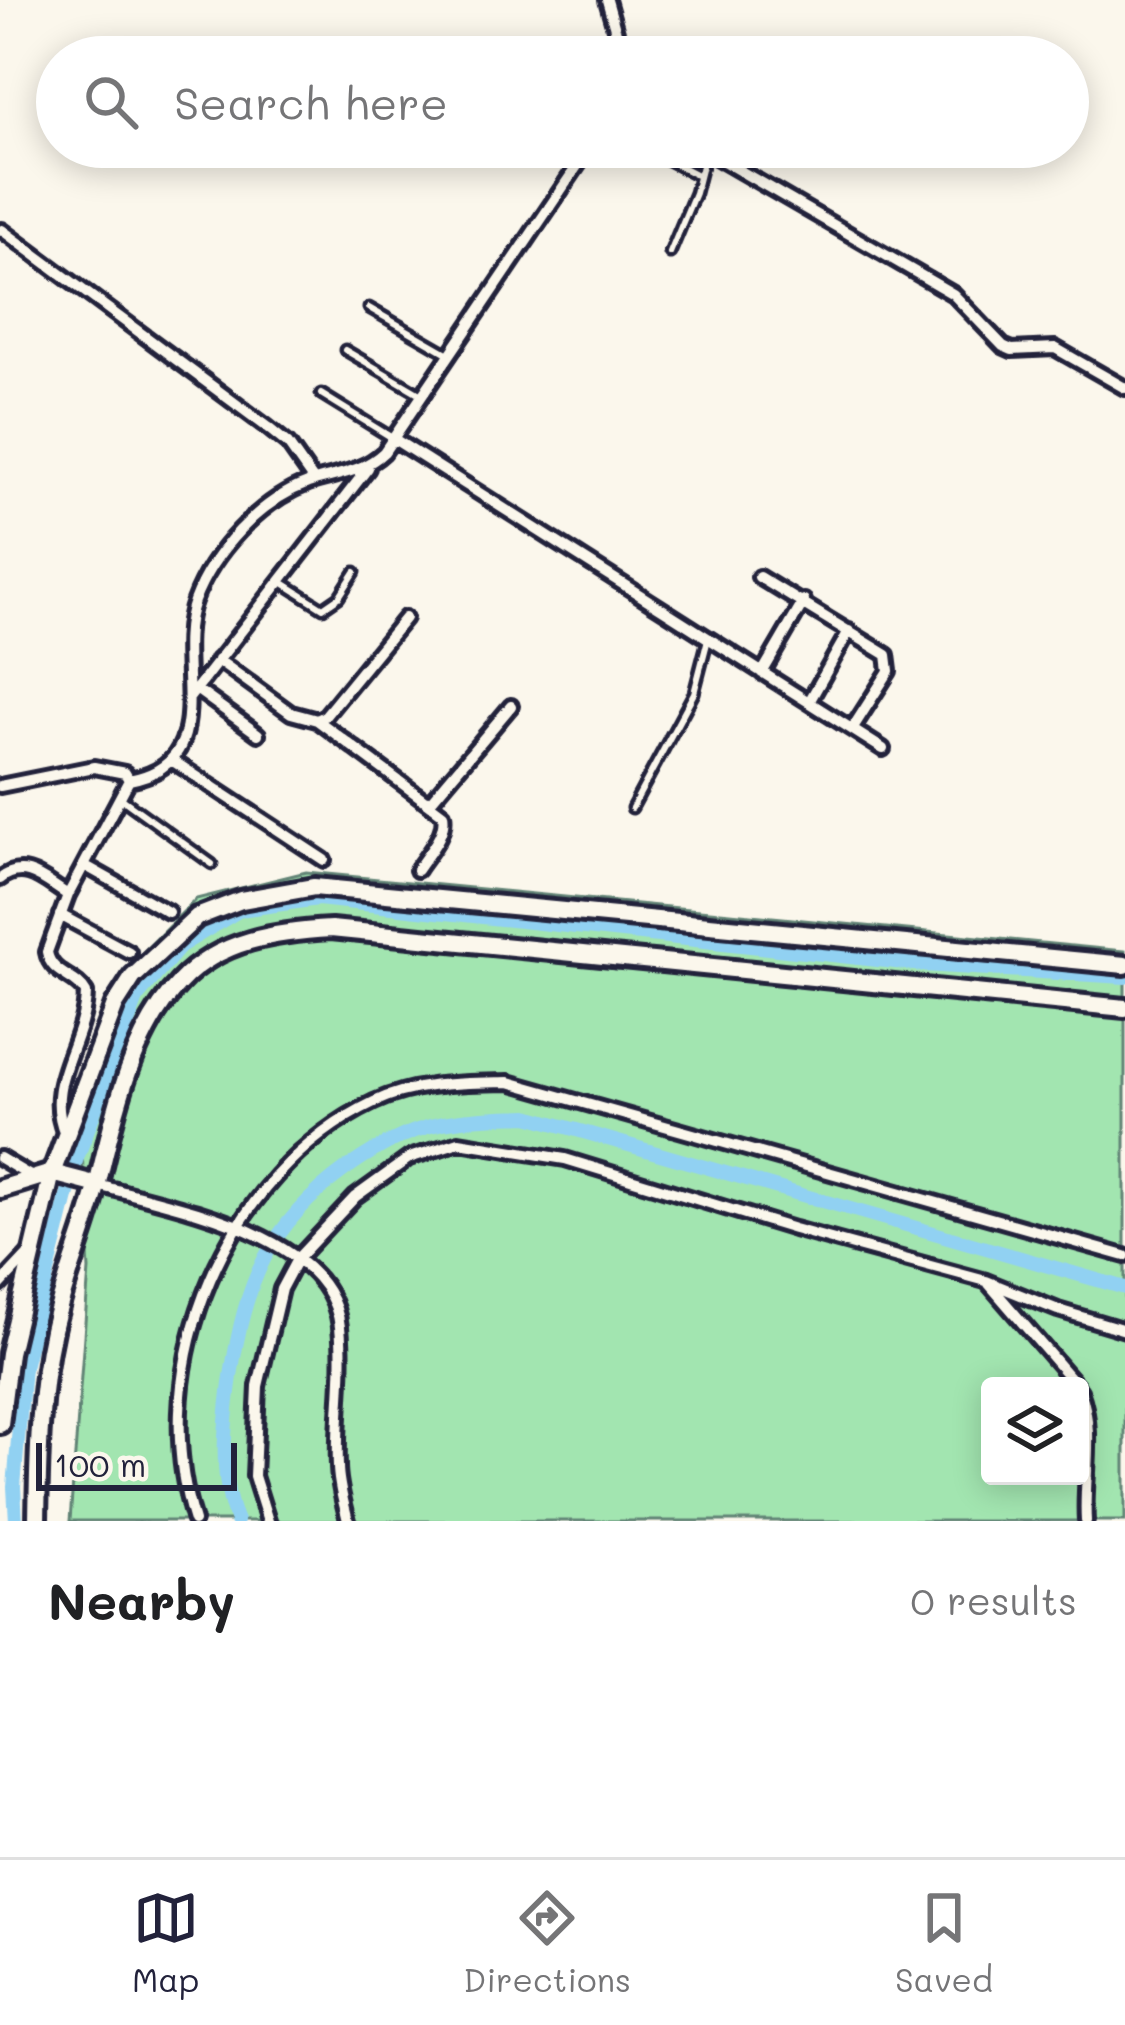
<!DOCTYPE html>
<html lang="en">
<head>
<meta charset="utf-8">
<style>
	body { margin:0; font-family:Mali,sans-serif; background:#f6f6f6; color:#202124 }
	.controls { position:absolute; right:36px; bottom:36px; display:grid; overflow:hidden; border-radius:12px; box-shadow:0 6px 30px #0003 }
	.controls button { width:108px; height:108px; display:grid; place-items:center; padding:0; border:0; border-bottom:3px solid #e0e0e0; background:#fff; color:#202124; font:60px sans-serif }
	.scale { position:absolute; left:36px; bottom:30px; width:201px; box-sizing:border-box; padding-left:12px; border:6px solid #22223b; border-top:0; font-size:33px; line-height:42px; white-space:nowrap; color:#22223b; -webkit-text-stroke:9px #fbf7ec; paint-order:stroke }
	.list { margin:0; padding:0; list-style:none }
	h2 { display:flex; justify-content:space-between; align-items:center; height:156px; margin:0; padding:0 48px; font-size:51px }
	h2 small { font-size:39px; font-weight:400; color:#757577 }
	.icon { flex:none; width:66px; height:66px; fill:none; stroke:currentColor; stroke-width:2; stroke-linecap:round; stroke-linejoin:round }
	.map { position:relative; flex:none; width:1125px; height:1521px; overflow:hidden }
	.search { position:absolute; background:#fff; box-shadow:0 6px 30px #0003; left:36px; right:36px; top:36px; height:132px; display:flex; align-items:center; gap:30px; box-sizing:border-box; padding:0 42px; border-radius:66px; color:#757577; font-size:45px }
	.sheet { height:336px; background:#fff }
	nav { display:flex; justify-content:space-around; align-items:center; box-sizing:border-box; height:168px; border-top:3px solid #e0e0e0; background:#fff; font-size:33px; color:#757577 }
	nav a { display:grid; justify-items:center; gap:6px }
	nav .on { color:#22223b }
	.map>svg:first-child { display:block }
	.green { fill:#a2e5b0; stroke:#628476; stroke-width:3; fill-rule:evenodd }
	.lines { fill:none; stroke-linecap:round; stroke-linejoin:round }
	.canal { stroke:#91d1f2; stroke-width:14 }
	.lane-casing { stroke:#22223b; stroke-width:15 }
	.street-casing { stroke:#22223b; stroke-width:20 }
	.secondary-casing { stroke:#22223b; stroke-width:26 }
	.lane { stroke:#fbf7ec; stroke-width:6 }
	.street { stroke:#fbf7ec; stroke-width:10 }
	.secondary { stroke:#fbf7ec; stroke-width:16 }
</style>
</head>
<body>
<div class="map">
<svg width="1125" height="1521" viewBox="0 0 1125 1521">
	<rect width="100%" height="100%" fill="#fbf7ec"/>
	<filter id="ink" filterUnits="userSpaceOnUse"><feTurbulence type="fractalNoise" baseFrequency=".00833" numOctaves="2"/><feDisplacementMap in="SourceGraphic" scale="24" xChannelSelector="R" yChannelSelector="G"/><feConvolveMatrix kernelMatrix="1 2 1 2 8 2 1 2 1" color-interpolation-filters="sRGB"/></filter>
	<g filter="url(#ink)">
		<path class="green" d="M 306,872 L 1125,951 L 1125,1521 L 70,1521 L 89,1270 L 78,1084 L 124,971 L 196,899 ZM 990,1386 L 1080,1386 L 1080,1476 L 990,1476 Z"/>
		<g class="lines">
			<path class="canal" d="M 16,1521 L 14,1487 L 24,1367 L 76,1161 L 138,996 L 182,945 L 240,910 L 318,899 L 923,965 L 1125,977
				M 237,1521 C 218,1479 225,1421 231,1376 C 245,1282 268,1225 347,1168 C 378,1146 415,1126 455,1121 C 479,1117 504,1117 528,1116 L 1125,1288"/>
			<g class="lane-casing">
				<path id="lane" d="M 643,147 L 699,176
					M 670,253 L 695,193 L 706,150
					M 369,308 L 449,354
					M 345,350 L 420,394
					M 321,394 L 394,439
					M 282,582 L 323,608 L 339,597 L 355,572
					M 122,799 L 212,864
					M 632,808 L 694,693 L 708,639"/>
			</g>
			<g class="street-casing">
				<path id="street" d="M 607,0 L 618,39 L 617,57
					M 699,147 L 953,294 L 1003,346 L 1012,350 L 1055,348 L 1125,388
					M 2,230 L 267,427 L 288,444 L 314,481
					M 394,439 L 883,749
					M 759,577 L 887,655 L 889,671 L 852,729
					M 218,660 L 291,713 L 317,720 L 325,716 L 405,618
					M 762,673 L 804,601
					M 196,689 L 258,734
					M 190,697 L 368,468
					M 809,702 L 849,631
					M 317,720 L 443,814 C 447,834 428,853 417,870
					M 173,761 L 324,860
					M 129,780 C 225,762 170,665 194,601 C 212,553 259,501 308,483 C 335,474 362,473 384,452 L 590,147
					M 0,786 L 94,767 L 125,773 L 129,780 L 68,895 L 47,952 C 51,975 76,975 86,993 C 85,1044 43,1082 65,1134
					M 430,802 L 511,706
					M 84,865 L 168,912
					M 0,879 C 25,859 45,881 68,895
					M 60,915 L 129,952
					M 0,1158 L 32,1177
					M 98,1185 C 171,1206 330,1232 340,1327 C 345,1373 336,1421 338,1466 C 338,1485 344,1503 348,1521
					M 989,1284 L 1077,1386
					M 0,1285 L 30,1253
					M 1080,1391 C 1096,1432 1083,1478 1086,1521
					M 194,1521 C 145,1365 226,1173 374,1102 C 416,1082 463,1083 509,1082 L 1125,1256
					M 268,1521 L 254,1476 L 258,1386 L 281,1289 L 297,1259 L 355,1197 L 409,1158 L 459,1142 L 565,1159 L 794,1229 L 986,1281 L 1058,1310 L 1125,1330"/>
			</g>
			<g class="secondary-casing">
				<path id="secondary" d="M 0,1189 L 52,1173 L 98,1185
					M 0,1424 L 9,1353 L 52,1173 L 115,1005 L 133,977 L 197,917 L 241,900 L 314,887 L 1125,965
					M 37,1521 C 38,1458 39,1393 53,1330 C 64,1280 86,1232 98,1182 C 114,1115 131,1033 180,982 C 219,940 277,932 331,929 L 1125,1008"/>
			</g>
			<use href="#lane" class="lane"/>
			<use href="#street" class="street"/>
			<use href="#secondary" class="secondary"/>
		</g>
	</g>
</svg>
<div class="controls">
<button><svg class="icon" aria-label="layers" viewBox="0 0 24 24"><path d="M12 4l9 5-9 5-9-5zM3 14l9 5 9-5"/></svg></button>
</div>
<div class="scale">100 m</div>
<div class="search"><svg class="icon" aria-label="search" viewBox="0 0 24 24"><circle cx="10" cy="10" r="6"/><path d="M15 15l6 6"/></svg>Search here</div>
</div>
<section class="sheet">
<h2>Nearby<small>0 results</small></h2>
<ul class="list">
</ul>
</section>
<nav>
<a class="on"><svg class="icon" aria-label="map" viewBox="0 0 24 24"><path d="M3 6l6-2 6 2 6-2v14l-6 2-6-2-6 2zM9 4v14M15 6v14"/></svg>Map</a>
<a><svg class="icon" aria-label="directions" viewBox="0 0 24 24"><path d="M12 3l9 9-9 9-9-9zM9 14v-3h6M13 9l2 2-2 2"/></svg>Directions</a>
<a><svg class="icon" aria-label="saved" viewBox="0 0 24 24"><path d="M7 4h10v16l-5-4-5 4z"/></svg>Saved</a>
</nav>
</body>
</html>
